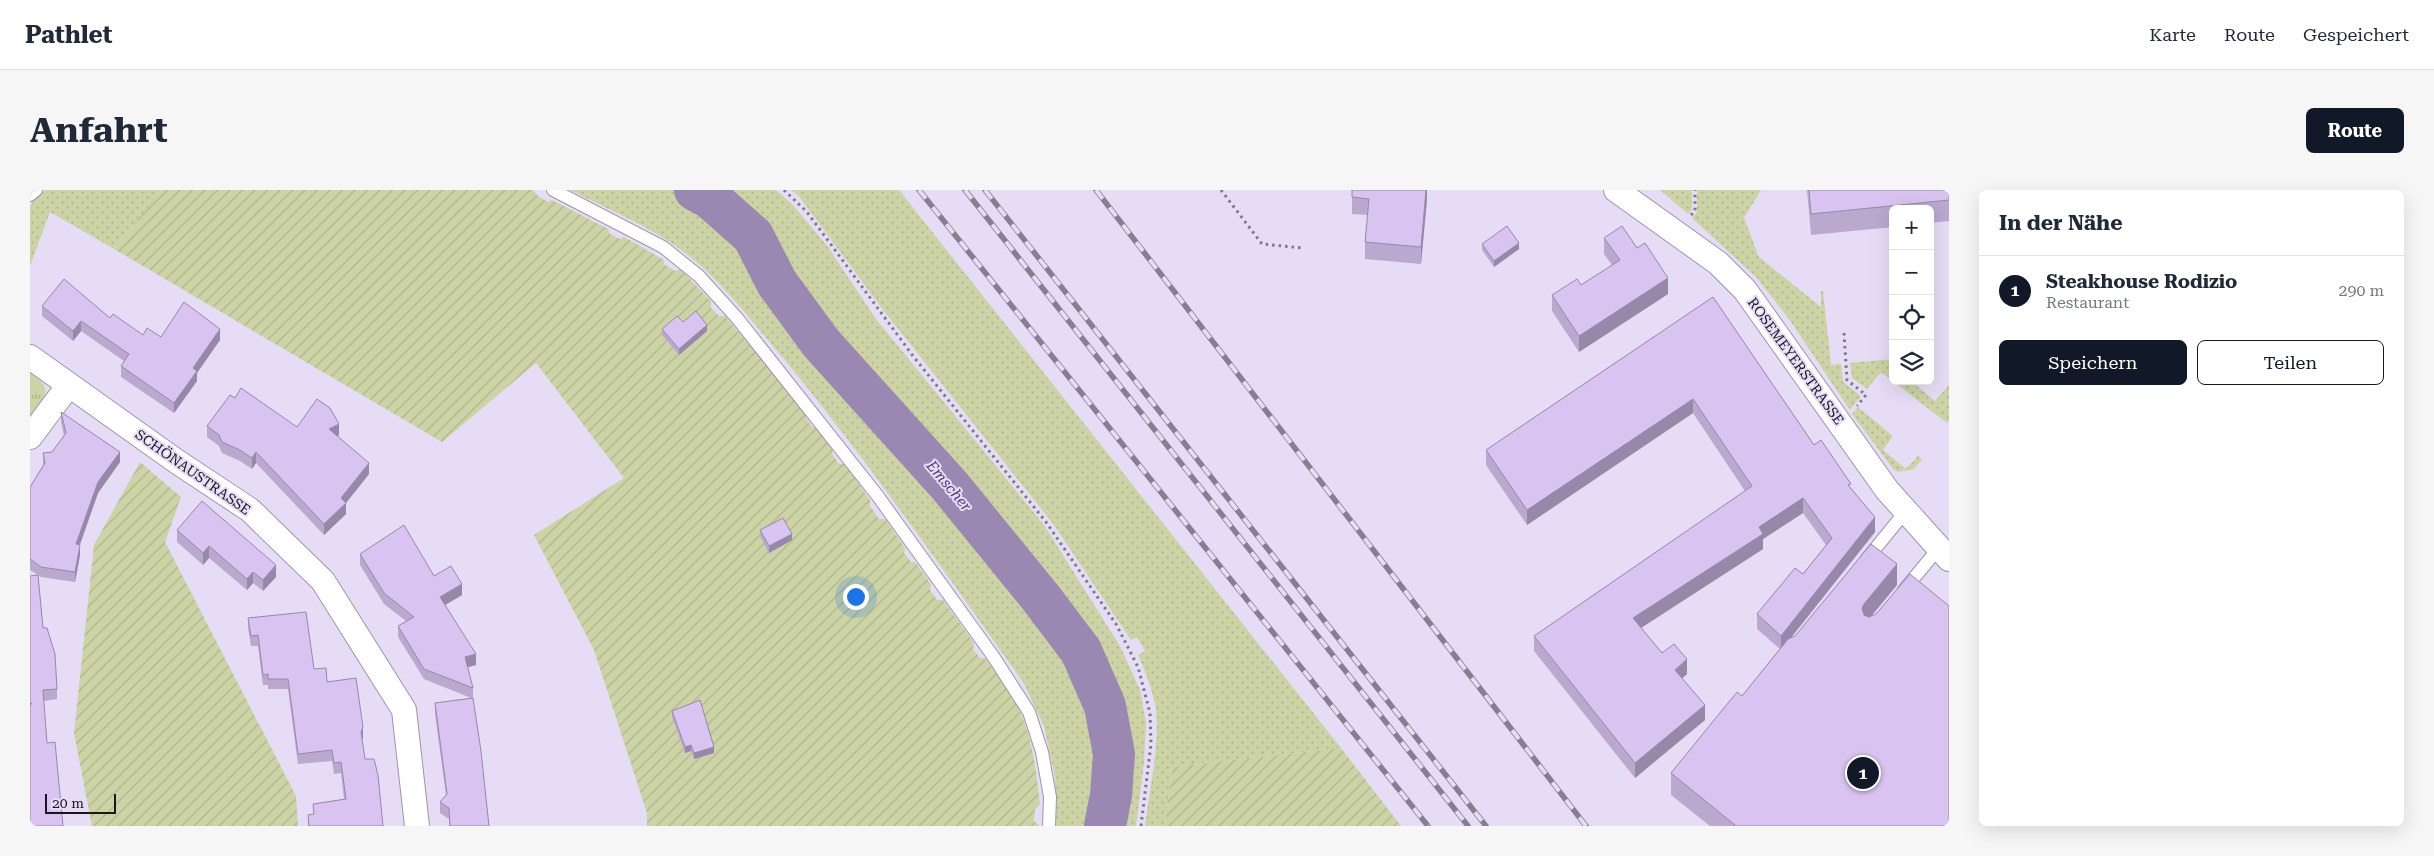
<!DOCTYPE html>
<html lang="de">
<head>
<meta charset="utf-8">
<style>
	body { margin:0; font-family:"Roboto Serif",serif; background:#f6f6f7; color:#1f2937 }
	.controls { position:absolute; right:15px; top:15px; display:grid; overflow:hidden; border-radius:8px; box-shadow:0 5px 20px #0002 }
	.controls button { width:45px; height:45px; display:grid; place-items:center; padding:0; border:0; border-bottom:1px solid #e0e1e3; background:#fff; color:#1f2937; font:25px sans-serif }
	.scale { position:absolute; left:15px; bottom:12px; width:71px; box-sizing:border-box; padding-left:5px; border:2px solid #19161e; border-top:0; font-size:14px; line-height:18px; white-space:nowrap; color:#19161e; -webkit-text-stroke:4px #e7dcf5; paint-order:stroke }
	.you { position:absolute; left:825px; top:406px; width:18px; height:18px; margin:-12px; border:4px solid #fff; border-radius:50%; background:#1a73e8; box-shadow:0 0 0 8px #1a73e833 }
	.badge { display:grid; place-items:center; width:32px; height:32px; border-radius:50%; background:#111827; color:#fff; font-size:16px; font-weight:700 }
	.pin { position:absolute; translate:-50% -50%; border:2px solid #fff; box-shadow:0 1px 5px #0006 }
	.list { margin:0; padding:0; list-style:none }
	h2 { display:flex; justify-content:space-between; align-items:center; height:65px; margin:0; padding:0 20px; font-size:21px }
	h2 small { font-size:16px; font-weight:400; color:#747a83 }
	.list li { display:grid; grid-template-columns:32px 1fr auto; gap:15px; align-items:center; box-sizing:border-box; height:70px; padding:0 20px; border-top:1px solid #e0e1e3 }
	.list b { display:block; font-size:19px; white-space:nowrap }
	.list p { margin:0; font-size:16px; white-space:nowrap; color:#747a83 }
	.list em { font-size:16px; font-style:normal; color:#747a83 }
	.actions { display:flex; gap:10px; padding:15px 20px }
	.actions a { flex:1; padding:11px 0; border:1px solid #111827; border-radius:8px; text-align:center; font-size:18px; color:#111827 }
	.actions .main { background:#111827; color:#fff }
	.icon { flex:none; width:28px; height:28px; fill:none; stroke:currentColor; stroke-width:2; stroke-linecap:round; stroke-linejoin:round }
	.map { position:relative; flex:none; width:1919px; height:636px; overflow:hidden; border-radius:8px }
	header { display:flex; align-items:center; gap:30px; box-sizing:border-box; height:70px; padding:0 25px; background:#fff; border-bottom:1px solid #e0e1e3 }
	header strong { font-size:24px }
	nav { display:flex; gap:28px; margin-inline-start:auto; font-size:18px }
	.intro { display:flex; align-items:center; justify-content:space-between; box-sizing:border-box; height:120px; padding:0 30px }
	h1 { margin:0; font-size:35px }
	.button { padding:12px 22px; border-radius:8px; background:#111827; color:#fff; font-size:18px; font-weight:700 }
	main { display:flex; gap:30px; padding:0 30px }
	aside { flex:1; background:#fff; border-radius:8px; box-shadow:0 5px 20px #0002 }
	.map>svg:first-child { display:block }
	.grass { fill:url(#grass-dots) }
	.park { fill:url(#park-tufts) }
	.garden { fill:url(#garden-furrows) }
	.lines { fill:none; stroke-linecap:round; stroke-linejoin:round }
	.river { stroke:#9a87b2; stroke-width:42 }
	.lane-casing { stroke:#9e94ac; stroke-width:14 }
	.street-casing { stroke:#9e94ac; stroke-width:26 }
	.path { stroke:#7e7787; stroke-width:3; stroke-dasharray:2.5 4; stroke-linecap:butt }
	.lane { stroke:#fff; stroke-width:12 }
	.street { stroke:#fff; stroke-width:24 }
	.rail-casing { stroke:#867f90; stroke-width:5.5 }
	.rail { stroke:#e7dcf5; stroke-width:4; stroke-dasharray:11; stroke-linecap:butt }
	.wall { fill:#baa8cf }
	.shaded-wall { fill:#9788a9 }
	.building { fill:#d8c3f1; stroke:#9788a9 }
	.labels { text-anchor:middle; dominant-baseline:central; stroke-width:4; stroke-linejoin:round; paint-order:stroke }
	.street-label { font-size:14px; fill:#19161e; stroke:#e7dcf5 }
	.water-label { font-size:15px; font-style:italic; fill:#563a73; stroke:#e7dcf5 }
</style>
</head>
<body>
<header>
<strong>Pathlet</strong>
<nav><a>Karte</a><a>Route</a><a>Gespeichert</a></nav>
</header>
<div class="intro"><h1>Anfahrt</h1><a class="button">Route</a></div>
<main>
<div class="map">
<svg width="1919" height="636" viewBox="0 0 1919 636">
	<defs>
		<pattern id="grass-dots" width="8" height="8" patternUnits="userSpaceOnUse" patternTransform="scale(1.25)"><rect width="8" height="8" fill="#ccd3a5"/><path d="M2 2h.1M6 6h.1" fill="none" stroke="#afb48e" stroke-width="1.8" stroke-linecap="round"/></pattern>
		<pattern id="park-tufts" width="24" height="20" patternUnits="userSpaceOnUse" patternTransform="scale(1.25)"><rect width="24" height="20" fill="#ccd3a5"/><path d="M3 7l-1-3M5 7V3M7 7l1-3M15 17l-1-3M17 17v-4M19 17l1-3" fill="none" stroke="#afb48e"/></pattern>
		<pattern id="garden-furrows" width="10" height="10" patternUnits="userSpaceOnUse" patternTransform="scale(1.25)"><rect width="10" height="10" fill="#ccd3a5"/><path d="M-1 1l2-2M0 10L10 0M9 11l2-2" fill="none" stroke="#afb48e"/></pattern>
	</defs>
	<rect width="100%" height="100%" fill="#e7dcf5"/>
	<path class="grass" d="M 15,0 L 130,0 L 131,2 L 84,59 L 20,22 L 0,76 L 0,16 L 6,7 Z
		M 540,0 L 746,0 L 764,16 L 798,57 L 846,129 L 1014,335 L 1090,456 L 1110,500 L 1116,532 L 1114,573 L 1106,636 L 1026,636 L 1025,587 L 1014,536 L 993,492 C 915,383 839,272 754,169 C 723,133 689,87 650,59 C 617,35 577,19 540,0 Z
		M 761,0 L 869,0 L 1311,558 L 1142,577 L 1135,636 L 1115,636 C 1119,602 1130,553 1126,520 C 1123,501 1116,483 1108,465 L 1115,461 L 1107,447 L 1101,450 L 1024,335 L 854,121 L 768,5 Z
		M 1630,0 L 1662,0 L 1662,19 L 1658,24 Z
		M 1667,0 L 1731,0 L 1714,28 L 1729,67 L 1791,117 L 1791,101 L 1793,101 L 1801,175 L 1811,174 L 1813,192 L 1831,206 L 1820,220 L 1759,129 L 1726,87 L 1662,28 L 1667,22 Z
		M 1863,169 L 1863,172 L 1860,173 L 1863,176 L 1863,191 L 1881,191 L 1905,211 L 1919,195 L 1919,231 L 1917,233 L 1851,182 L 1837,199 L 1822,188 L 1820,173 Z
		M 1828,217 L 1863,246 L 1853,260 L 1876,279 L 1888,266 L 1892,269 L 1884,279 L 1868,282 L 1863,279 L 1822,224 Z"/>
	<path class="park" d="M 0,183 C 26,201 15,204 0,226 Z"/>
	<path class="garden" d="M 132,0 L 503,0 L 508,6 L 518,12 L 522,10 L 578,39 L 580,44 L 590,49 L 594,47 L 634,70 L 634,74 L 645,81 L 650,79 L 681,111 L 681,118 L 689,126 L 695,126 L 776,222 L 776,228 L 782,237 L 788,237 L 803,258 L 802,264 L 809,274 L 815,274 L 840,310 L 840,316 L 849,329 L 855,329 L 875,358 L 874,363 L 881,372 L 885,372 L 901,394 L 900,400 L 907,410 L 913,410 L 944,453 L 943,459 L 950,468 L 955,468 C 970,488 987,510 995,534 C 1004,560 1007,588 1010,614 L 1005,619 L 1004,631 L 1010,636 L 617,636 L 617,623 L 564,460 L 504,345 L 594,288 L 506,173 L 412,252 L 84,59 Z
		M 110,272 L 151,307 L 135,352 L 266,606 L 268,636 L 62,636 L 44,543 L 64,355 Z
		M 1311,558 L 1371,636 L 1135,636 L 1142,577 Z"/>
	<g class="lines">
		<path class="river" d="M 665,0 L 680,8 L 723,46 L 747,93 L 791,153 L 919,295 L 1011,408 L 1051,461 L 1075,516 L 1084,564 L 1081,605 L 1075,636"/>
		<g class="lane-casing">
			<path id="lane" d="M 523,0 L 633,57 L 669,86 L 707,128 L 847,305 L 963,466 L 999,522 L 1012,562 L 1020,607 L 1019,636
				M 0,5 L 6,0
				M 1836,370 L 1875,322
				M 1874,400 L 1908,359"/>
		</g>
		<g class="street-casing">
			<path id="street" d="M 1586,0 L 1688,73 L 1715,100 L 1857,300 L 1919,369
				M 0,167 L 146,271 L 220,320 L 293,391 L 374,520 L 387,636
				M 0,247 L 39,195"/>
		</g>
		<path class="path" d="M 754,0 L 777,22 L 883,166 L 1016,332 L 1086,434 L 1108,477 L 1120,523 L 1121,554 L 1111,636
			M 1191,0 L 1232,54 L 1273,58
			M 1661,25 L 1665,21 L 1665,0
			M 1814,143 L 1817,190 L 1836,205 L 1827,216"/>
		<use href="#lane" class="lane"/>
		<use href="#street" class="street"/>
		<g class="rail-casing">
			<path id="rail" d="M 889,0 L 1398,636
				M 935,0 L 1438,636
				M 955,0 L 1456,636
				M 1066,0 L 1556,636"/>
		</g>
		<use href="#rail" class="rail"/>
	</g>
	<path class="wall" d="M 1397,0 L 1397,9 L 1391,74 L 1335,69 L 1335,52 L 1338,25 L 1322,24 L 1322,7 Z
		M 1777,0 L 1919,0 L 1919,31 L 1900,33 L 1900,19 L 1863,19 L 1863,37 L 1781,45 Z
		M 1574,48 L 1638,104 L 1549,162 L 1522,121 L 1522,105 L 1551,95 L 1582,75 L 1574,64 Z
		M 1452,54 L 1489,59 L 1464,77 L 1452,60 Z
		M 1683,107 L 1784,255 L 1821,298 L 1845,342 L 1761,448 L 1867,395 L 1841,426 L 1919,636 L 1680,636 L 1641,605 L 1641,583 L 1712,506 L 1750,459 L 1727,439 L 1727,424 L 1773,384 L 1796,355 L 1773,323 L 1733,349 L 1733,359 L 1611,438 L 1632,463 L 1657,484 L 1652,488 L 1675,530 L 1605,588 L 1504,461 L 1504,446 L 1715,301 L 1663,223 L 1497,335 L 1456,275 L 1456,260 Z
		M 12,116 L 80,128 L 113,145 L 131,147 L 190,150 L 167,183 L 167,191 L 144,223 L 91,187 L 91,176 L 94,171 L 51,141 L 43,151 L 12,126 Z
		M 653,132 L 677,141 L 649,165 L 632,145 L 632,139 Z
		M 205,208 L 267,237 L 309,245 L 307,246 L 339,284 L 316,313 L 316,324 L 294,345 L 226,273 L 222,279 L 210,271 L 192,263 L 189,256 L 177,247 L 177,236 Z
		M 31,222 L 90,272 L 68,303 L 50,355 L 50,365 L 45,392 L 11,387 L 8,385 L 13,438 L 27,499 L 27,509 L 14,511 L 0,636 L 0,386 L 8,385 L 0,380 L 0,297 L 13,275 L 13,263 L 22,262 L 34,246 L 31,232 Z
		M 147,340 L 246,387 L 233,401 L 223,393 L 217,400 L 179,368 L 173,375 L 147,352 Z
		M 730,340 L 762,350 L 739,363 L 730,346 Z
		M 330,364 L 404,386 L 432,405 L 415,415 L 446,475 L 437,477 L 443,498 L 443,508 L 459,636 L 419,636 L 419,629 L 410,623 L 410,612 L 416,605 L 405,524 L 405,513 L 441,508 L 394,489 L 368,447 L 368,436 L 376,431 L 354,414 L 330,375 Z
		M 218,428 L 284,479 L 297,492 L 333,547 L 332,549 L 335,569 L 353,636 L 278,636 L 278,625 L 283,625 L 283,614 L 314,609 L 311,583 L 304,584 L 302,571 L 268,574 L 258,499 L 238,499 L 238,495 L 233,495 L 228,456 L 221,456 L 218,438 Z
		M 642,521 L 684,563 L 664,569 L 661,561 L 655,563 L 642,527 Z"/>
	<path class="shaded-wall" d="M 1396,0 L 1397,0 L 1397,9 L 1391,74 L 1391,57 Z
		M 1489,53 L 1489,59 L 1464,77 L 1464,71 Z
		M 1638,88 L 1638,104 L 1549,162 L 1549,146 Z
		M 51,131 L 51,141 L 43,151 L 43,141 Z
		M 677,135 L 677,141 L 649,165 L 649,159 Z
		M 190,139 L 190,150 L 167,183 L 167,191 L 144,223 L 144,213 L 163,178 Z
		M 1663,209 L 1663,223 L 1497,335 L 1497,320 Z
		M 309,234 L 309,245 L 299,250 L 299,239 Z
		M 90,262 L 90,272 L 68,303 L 46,365 L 46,354 L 68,292 Z
		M 226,262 L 226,273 L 222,279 L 222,268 Z
		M 339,273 L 339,284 L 316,313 L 316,324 L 294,345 L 294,334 L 311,308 Z
		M 1773,308 L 1773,323 L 1733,349 L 1733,359 L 1603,443 L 1603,428 L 1729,337 Z
		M 1845,327 L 1845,342 L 1751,460 L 1751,446 Z
		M 762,344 L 762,350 L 739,363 L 739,356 Z
		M 50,355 L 50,365 L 45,392 L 45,382 Z
		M 179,356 L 179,368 L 173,375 L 173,363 Z
		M 1867,374 L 1867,395 L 1834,435 L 1832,418 L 1834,414 Z
		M 246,375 L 246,387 L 233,401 L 233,390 Z
		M 223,382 L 223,393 L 217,400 L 217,389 Z
		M 432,394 L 432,405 L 410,418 L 410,407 Z
		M 446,464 L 446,475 L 435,478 L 435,467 Z
		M 1657,469 L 1657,484 L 1645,495 L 1645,480 Z
		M 1675,515 L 1675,530 L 1605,588 L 1605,573 Z
		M 333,537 L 333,547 L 331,552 L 331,542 Z
		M 661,555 L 661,561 L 655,563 L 655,557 Z
		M 684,557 L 684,563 L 664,569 L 664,563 Z"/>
	<path class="building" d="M 1322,0 L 1396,0 L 1391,57 L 1335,52 L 1339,9 L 1322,7 Z
		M 1779,0 L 1919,0 L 1919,10 L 1781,24 Z
		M 1477,36 L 1489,53 L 1464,71 L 1452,54 Z
		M 1592,36 L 1607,58 L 1615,53 L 1638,88 L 1549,146 L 1522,105 L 1547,89 L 1551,95 L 1590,70 L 1574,48 Z
		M 34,89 L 80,128 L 83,124 L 113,145 L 117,138 L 131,147 L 154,112 L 190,139 L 163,178 L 167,181 L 144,213 L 91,176 L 99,164 L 51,131 L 43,141 L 12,116 Z
		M 1683,107 L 1784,255 L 1791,250 L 1821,294 L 1818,295 L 1845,327 L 1751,446 L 1727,424 L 1765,378 L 1773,384 L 1802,348 L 1773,308 L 1729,337 L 1733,344 L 1603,428 L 1632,463 L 1644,454 L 1657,469 L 1645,480 L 1675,515 L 1605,573 L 1504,446 L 1722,296 L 1663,209 L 1497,320 L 1456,260 Z
		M 666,121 L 677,135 L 649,159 L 632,139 L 647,126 L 653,132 Z
		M 211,198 L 267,237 L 287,209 L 300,218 L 309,234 L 299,239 L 339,273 L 311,308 L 316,313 L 294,334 L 226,262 L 222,268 L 210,260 L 192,252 L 189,245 L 177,236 L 200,205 L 205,208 Z
		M 31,222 L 90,262 L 68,292 L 46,354 L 50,355 L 45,382 L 11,377 L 0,369 L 0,297 L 15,273 L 13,263 L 22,262 L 36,243 Z
		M 172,311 L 246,375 L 233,390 L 223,382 L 217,389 L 179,356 L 173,363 L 147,340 Z
		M 753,328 L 762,344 L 739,356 L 730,340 Z
		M 374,335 L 404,386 L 421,376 L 432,394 L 410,407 L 446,464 L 435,467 L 443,498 L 394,479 L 368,436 L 384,427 L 354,403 L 330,364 Z
		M 1841,354 L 1867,374 L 1834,414 L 1832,418 L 1834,425 L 1839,427 L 1846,424 L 1880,384 L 1919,416 L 1919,636 L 1704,636 L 1705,635 L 1641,583 L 1707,502 L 1712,506 L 1758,449 L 1765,446 Z
		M 8,385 L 13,438 L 17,438 L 25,464 L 27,499 L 13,500 L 17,553 L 25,552 L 33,636 L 0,636 L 0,514 L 2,514 L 0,512 L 0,386 Z
		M 276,422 L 284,479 L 296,478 L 297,492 L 326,488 L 333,537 L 331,542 L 335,569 L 344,569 L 348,585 L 353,636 L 279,636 L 278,625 L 284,624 L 283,614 L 316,609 L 311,572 L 304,573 L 302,560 L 268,564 L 258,489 L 238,489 L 238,484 L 233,485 L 228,445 L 221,446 L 218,428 Z
		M 443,508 L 451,561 L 459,636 L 420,636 L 419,618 L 410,612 L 417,604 L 405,513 Z
		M 670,510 L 684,557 L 664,563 L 661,555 L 655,557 L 642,521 Z"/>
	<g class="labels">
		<g class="street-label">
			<text transform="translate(1766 171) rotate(54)">ROSEMEYERSTRASSE</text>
			<text transform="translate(163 282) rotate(35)">SCHÖNAUSTRASSE</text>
		</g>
		<g class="water-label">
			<text transform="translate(919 296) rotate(50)">Emscher</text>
		</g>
	</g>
</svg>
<div class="controls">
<button>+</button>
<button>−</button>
<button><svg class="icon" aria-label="locate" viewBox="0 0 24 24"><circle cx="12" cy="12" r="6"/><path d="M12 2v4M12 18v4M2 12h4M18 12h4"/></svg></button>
<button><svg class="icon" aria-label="layers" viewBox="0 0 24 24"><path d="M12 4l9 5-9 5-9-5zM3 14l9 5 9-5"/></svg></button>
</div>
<div class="scale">20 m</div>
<div class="you"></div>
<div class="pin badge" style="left:1833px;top:583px">1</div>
</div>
<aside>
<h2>In der Nähe<small></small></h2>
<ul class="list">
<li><span class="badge">1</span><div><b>Steakhouse Rodizio</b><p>Restaurant</p></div><em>290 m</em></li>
</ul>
<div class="actions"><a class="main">Speichern</a><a>Teilen</a></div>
</aside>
</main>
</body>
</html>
